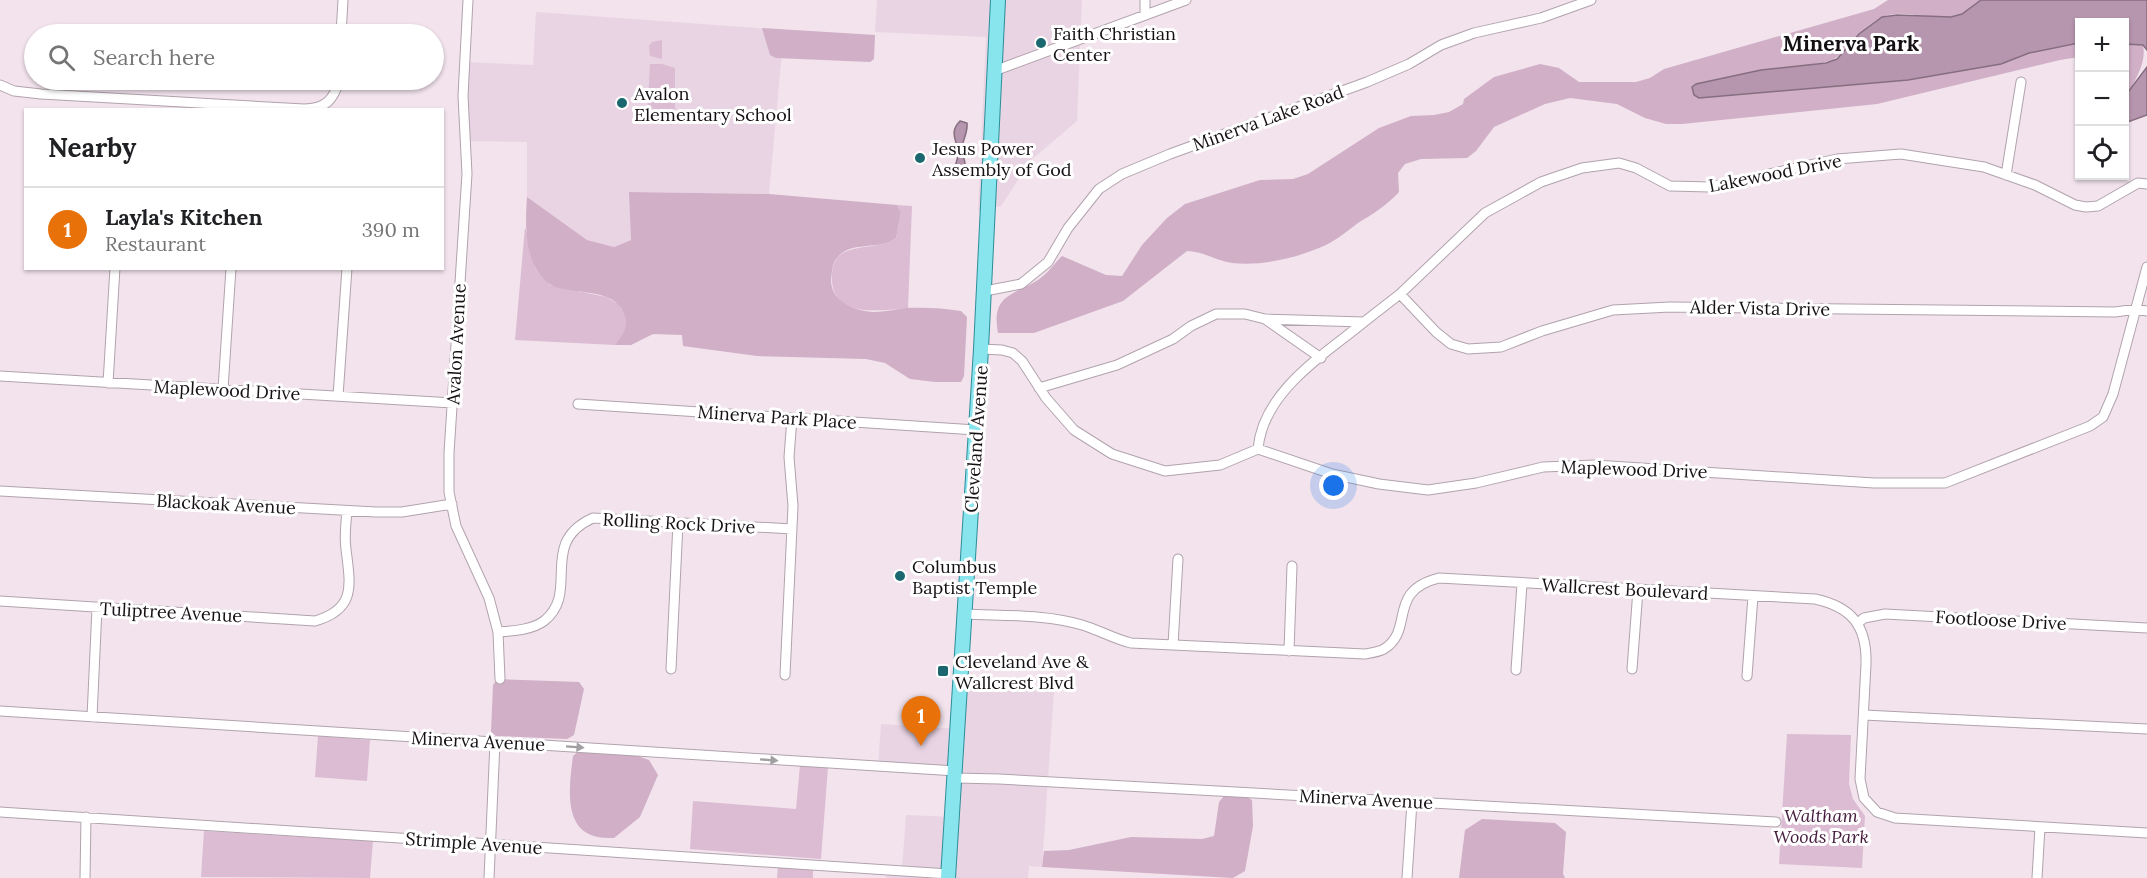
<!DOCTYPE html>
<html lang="en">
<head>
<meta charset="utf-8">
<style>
	body { margin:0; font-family:Lora,serif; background:#f6f6f6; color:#202124 }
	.controls { position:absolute; right:18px; top:18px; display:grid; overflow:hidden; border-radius:0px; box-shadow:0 2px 4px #0004 }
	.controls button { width:54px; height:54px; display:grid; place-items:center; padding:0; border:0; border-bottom:2px solid #e0e0e0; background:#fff; color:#202124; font:30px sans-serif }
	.you { position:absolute; left:1334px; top:486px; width:21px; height:21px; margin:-15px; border:4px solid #fff; border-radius:50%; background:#1a73e8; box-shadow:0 0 0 9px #1a73e833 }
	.badge { display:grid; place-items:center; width:39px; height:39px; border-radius:50%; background:#1a676f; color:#fff; font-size:20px; font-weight:700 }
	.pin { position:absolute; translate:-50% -50px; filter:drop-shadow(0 2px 3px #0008) }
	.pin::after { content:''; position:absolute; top:32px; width:21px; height:18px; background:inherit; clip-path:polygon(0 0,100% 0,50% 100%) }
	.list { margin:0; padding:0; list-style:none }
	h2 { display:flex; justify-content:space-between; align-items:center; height:78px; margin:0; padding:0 24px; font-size:26px }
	h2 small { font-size:20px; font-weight:400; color:#757577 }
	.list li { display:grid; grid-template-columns:39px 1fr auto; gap:18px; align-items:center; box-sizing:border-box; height:84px; padding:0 24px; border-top:2px solid #e0e0e0 }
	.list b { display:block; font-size:22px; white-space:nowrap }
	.list p { margin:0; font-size:20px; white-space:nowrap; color:#757577 }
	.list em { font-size:20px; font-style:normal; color:#757577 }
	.icon { flex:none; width:33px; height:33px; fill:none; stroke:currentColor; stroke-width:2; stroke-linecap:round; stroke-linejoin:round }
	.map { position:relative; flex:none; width:2147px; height:878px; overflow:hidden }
	.search { position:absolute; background:#fff; box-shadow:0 2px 4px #0004; left:24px; top:24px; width:420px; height:66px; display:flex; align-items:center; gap:15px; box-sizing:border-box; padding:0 21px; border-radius:33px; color:#757577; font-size:22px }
	.panel { position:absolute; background:#fff; box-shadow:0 2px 4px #0004; left:24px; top:108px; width:420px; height:162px; border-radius:0px }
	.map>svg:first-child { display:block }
	.built { fill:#e9d4e3 }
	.green { fill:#dcbcd3 }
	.forest { fill:#d0afc7 }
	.water { fill:#b696ae; stroke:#866e80; stroke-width:1.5 }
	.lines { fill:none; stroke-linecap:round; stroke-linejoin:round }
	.minor-casing { stroke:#b1a3ad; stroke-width:11 }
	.primary-casing { stroke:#2c8e99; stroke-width:16 }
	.minor { stroke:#fff; stroke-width:9 }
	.primary { stroke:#88e4ed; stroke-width:14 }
	.oneway { fill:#a19fa1 }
	.poi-dot { fill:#1a676f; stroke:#fff; stroke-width:2 }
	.labels { text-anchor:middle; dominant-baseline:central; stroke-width:6; stroke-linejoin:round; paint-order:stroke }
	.poi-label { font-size:18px; fill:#151014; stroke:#fff; text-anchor:start }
	.street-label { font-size:18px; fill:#151014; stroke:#fff }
	.park-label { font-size:18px; font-style:italic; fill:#431a3b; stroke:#fff }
	.quarter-label { font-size:21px; font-weight:bold; fill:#151014; stroke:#fff }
</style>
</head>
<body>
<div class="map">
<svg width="2147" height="878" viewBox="0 0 2147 878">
	<rect width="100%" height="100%" fill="#f2e3ed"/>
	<path class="built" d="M 877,0 L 1082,0 L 1077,121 L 1031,160 L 1001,206 L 978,211 L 986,37 L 875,32 Z
		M 536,12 L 784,30 L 769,194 L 630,192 L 631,240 L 614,247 L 587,240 L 527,197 L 527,142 L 466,141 L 466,62 L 533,65 Z
		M 962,685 L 1054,691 L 1042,867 L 1029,866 L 1028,878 L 886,878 L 887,868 L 902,869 L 906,815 L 953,817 L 956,773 L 878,767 L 881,724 L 958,729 Z"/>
	<path class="green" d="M 662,40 L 662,59 L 650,56 L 649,46 L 652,42 Z
		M 650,64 L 662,64 L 675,68 L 675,116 L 672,125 L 647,117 Z
		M 897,205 L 912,206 L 908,308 C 879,311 830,318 832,276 C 832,269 834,260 840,255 C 857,243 880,250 896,238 L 901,213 Z
		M 525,227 L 536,269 L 550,285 L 606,297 L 618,304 L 627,317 L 627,327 L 615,345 L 515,340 Z
		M 1787,734 L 1851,735 L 1849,784 L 1853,799 L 1865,816 L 1862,868 L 1779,864 Z
		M 318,736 L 370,740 L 367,781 L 315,777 Z
		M 800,765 L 828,767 L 821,859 L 690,849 L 693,801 L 796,809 Z
		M 204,831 L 373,841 L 370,878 L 201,877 Z
		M 778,866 L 813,868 L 813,878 L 777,878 Z"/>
	<path class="forest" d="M 1888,0 L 1981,0 C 1975,4 1969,10 1963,14 C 1940,25 1903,6 1880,18 C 1857,30 1845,63 1818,63 L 1694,95 L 1699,98 L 1908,80 L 2001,64 L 2029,53 L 2079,43 L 2079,57 L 2060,60 L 1877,104 L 1682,124 L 1666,124 L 1645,118 L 1617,104 L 1570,98 L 1545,104 L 1494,127 L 1476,151 L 1467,158 L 1421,159 L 1405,164 L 1398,173 L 1399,192 C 1387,205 1373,214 1358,223 C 1346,232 1333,243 1319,248 C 1292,259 1261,266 1232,263 C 1217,261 1202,251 1187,251 L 1123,301 L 1034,333 L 998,333 C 991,295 1012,296 1038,280 C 1047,274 1054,264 1062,256 L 1106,275 L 1122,276 L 1142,245 L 1167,218 L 1185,204 L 1260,180 L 1293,179 L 1308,174 L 1379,128 L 1411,116 L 1434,115 L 1449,112 L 1463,104 L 1464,99 L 1494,77 L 1540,64 L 1559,68 L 1579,82 L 1636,82 L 1650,78 L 1664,69 L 1874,9 Z
		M 762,28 L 875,35 L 874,59 L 870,62 L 776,58 L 770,55 Z
		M 2125,44 L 2143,45 C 2147,61 2135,83 2125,96 Z
		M 629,192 L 769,194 L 897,205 L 901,213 L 896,238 C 880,251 850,240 837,258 C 832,263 832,273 831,280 C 831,302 855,311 874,312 C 885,312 896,309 906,308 C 924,307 944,308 961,311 L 967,317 L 964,376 L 961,382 L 935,382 L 910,379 L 885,363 L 866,359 L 757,356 L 683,346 L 682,335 L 653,334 L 631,345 L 615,345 C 625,330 631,325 621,308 C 608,287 563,295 548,283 C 524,263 525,225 527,197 L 587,240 L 614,247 L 631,240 Z
		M 497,679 L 579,682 L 584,689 L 574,735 L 567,739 L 496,736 L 491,732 L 493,685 Z
		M 579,751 L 632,754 L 649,760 L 658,775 L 640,817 L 614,838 C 608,838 600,838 594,836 C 562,827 570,781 573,756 Z
		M 1242,794 L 1252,800 L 1253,826 L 1245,871 L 1233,878 L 1042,867 L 1044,851 L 1069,850 L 1131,837 L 1202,839 L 1214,836 L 1219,802 L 1224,796 Z
		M 1482,819 L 1555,823 L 1566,832 L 1563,874 L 1565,878 L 1459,878 L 1465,830 Z"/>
	<path class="water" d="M 1981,0 L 2147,0 L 2147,50 L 2143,45 L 2125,44 L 2124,22 L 2080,22 L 2079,43 L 2029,53 L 2001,64 L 1908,80 L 1699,98 L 1694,95 L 1692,87 L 1696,84 L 1761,70 L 1826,63 L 1837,59 L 1859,34 L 1882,17 L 1897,15 L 1951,17 L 1962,14 Z
		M 2147,67 L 2147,115 L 2125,123 L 2125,96 Z
		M 960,121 L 967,123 C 968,133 963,139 962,147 C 961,159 971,165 960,174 L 954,174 C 953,167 958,162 958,154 C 958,141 948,133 960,121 Z"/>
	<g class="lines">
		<g class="minor-casing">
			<path id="minor" d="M 468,0 L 463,96 L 467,174 L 449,453 L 449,492 L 456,526 L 489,598 L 498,632 L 500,679
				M 1145,15 L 1145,0
				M 341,34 L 343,0
				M 994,71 L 1186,0
				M 0,85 L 14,91 L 41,94 L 304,109 C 325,109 334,100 339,80
				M 2006,175 L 2021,82
				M 985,291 L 1021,284 L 1048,262 L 1068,228 L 1099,189 L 1122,174 L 1170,154 L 1367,82 L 1409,64 L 1441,45 L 1474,33 L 1541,18 L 1591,0
				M 1400,294 L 1436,332 L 1451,344 L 1468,349 L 1501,347 L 1542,331 L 1613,310 L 1670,307 L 2115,312 L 2137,309 L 2147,311
				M 1265,319 L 1321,358
				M 981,349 L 1002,350 L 1013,353 L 1022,361 L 1046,398 L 1074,430 L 1112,454 L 1165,471 L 1220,465 L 1258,449 L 1332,474 L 1379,484 L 1428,490 L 1476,483 L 1543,467 L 1595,465 L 1874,483 L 1945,483 L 2090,426 L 2103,417 L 2113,394 L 2147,267
				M 0,376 L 453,403
				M 108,383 L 115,268
				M 1039,388 L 1117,365 L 1173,339 L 1191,326 L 1216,314 L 1245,314 L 1265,319 L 1364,322 L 1400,294 L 1485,213 L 1541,182 L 1582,168 L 1619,163 L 1636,168 L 1670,186 L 1710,187 L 1837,159 L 1901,154 L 1984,167 L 2035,185 L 2075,205 L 2086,207 L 2098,206 L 2138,183 L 2147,184
				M 223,389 L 231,268
				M 338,396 L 347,268
				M 578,404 L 976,430
				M 1258,449 C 1263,391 1324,355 1364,322
				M 0,491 L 376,512 L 402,512 L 452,504
				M 0,601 L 315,621 C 357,609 350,584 346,549 C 344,536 346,523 347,511
				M 965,614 C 1002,616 1047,614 1082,625 C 1099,630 1114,639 1131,643 L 1365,654 C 1371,653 1379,652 1384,649 C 1415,630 1386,591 1439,578 L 1815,599 C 1852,607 1867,626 1866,664 L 1860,779 L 1864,798 L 1877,812 L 1895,818 L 2147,833
				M 1858,623 L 1864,618 L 1885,614 L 2147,628
				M 498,632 C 512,631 532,630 544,621 C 581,592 537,543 593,518 L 792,529
				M 1173,645 L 1178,559
				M 1289,651 L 1292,566
				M 671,669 L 678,523
				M 1632,669 L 1638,590
				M 1516,670 L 1522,584
				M 785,675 L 793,506 L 789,457 L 792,418
				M 1747,676 L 1753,596
				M 0,711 L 956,771
				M 1864,715 L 2147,729
				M 92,717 L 97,608
				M 956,778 L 999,779 L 1776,822
				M 0,812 L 949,874
				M 85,878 L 86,817
				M 489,878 L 495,742
				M 1407,878 L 1412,802
				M 2037,878 L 2040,827"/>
		</g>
		<g class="primary-casing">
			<path id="primary" d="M 948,878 L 981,349 L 998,0"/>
		</g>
		<use href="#minor" class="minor"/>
		<use href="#primary" class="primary"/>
	</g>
	<defs><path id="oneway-solid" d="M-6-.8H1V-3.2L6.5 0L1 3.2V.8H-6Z" transform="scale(1.5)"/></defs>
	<g class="oneway">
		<use href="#oneway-solid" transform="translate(575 747) rotate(4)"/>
		<use href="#oneway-solid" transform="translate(769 760) rotate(4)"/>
	</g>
	<g class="poi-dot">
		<circle cx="1041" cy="43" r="6"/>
		<circle cx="622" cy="103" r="6"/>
		<circle cx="920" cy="158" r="6"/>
		<circle cx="900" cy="576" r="6"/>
		<rect x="937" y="665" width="12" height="12" rx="3"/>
	</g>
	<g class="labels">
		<g class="poi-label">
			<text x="1053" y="33">Faith Christian<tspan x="1053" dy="21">Center</tspan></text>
			<text x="634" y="93">Avalon<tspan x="634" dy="21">Elementary School</tspan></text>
			<text x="932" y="148">Jesus Power<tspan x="932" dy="21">Assembly of God</tspan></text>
			<text x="912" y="566">Columbus<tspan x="912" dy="21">Baptist Temple</tspan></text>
			<text x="955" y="661">Cleveland Ave &amp;<tspan x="955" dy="21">Wallcrest Blvd</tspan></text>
		</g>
		<g class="street-label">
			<text transform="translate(1268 118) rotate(-20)">Minerva Lake Road</text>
			<text transform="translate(1775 173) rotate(-11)">Lakewood Drive</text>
			<text transform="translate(1760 308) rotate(1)">Alder Vista Drive</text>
			<text transform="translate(456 344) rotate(-87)">Avalon Avenue</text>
			<text transform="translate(227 390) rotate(3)">Maplewood Drive</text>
			<text transform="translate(777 417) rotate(4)">Minerva Park Place</text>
			<text transform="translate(976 439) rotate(-86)">Cleveland Avenue</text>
			<text transform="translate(1634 469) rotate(2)">Maplewood Drive</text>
			<text transform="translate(226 504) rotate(3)">Blackoak Avenue</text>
			<text transform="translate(679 523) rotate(3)">Rolling Rock Drive</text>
			<text transform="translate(1625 589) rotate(3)">Wallcrest Boulevard</text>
			<text transform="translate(171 612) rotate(3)">Tuliptree Avenue</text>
			<text transform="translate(2001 620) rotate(3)">Footloose Drive</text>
			<text transform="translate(478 741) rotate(3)">Minerva Avenue</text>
			<text transform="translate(1366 799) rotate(3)">Minerva Avenue</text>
			<text transform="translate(474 843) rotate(4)">Strimple Avenue</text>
		</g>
		<g class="park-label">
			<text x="1821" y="815">Waltham<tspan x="1821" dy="21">Woods Park</tspan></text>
		</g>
		<g class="quarter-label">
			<text x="1851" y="43">Minerva Park</text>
		</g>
	</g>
</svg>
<div class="controls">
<button>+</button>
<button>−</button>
<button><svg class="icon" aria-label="locate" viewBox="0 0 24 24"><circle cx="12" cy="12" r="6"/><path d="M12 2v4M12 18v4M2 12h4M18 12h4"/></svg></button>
</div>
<div class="you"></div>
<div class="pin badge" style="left:921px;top:746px;background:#e8710a">1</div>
<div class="search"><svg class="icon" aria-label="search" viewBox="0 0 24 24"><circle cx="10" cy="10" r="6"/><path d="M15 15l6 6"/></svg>Search here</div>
<section class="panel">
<h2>Nearby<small></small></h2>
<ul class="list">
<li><span class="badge" style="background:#e8710a">1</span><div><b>Layla's Kitchen</b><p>Restaurant</p></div><em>390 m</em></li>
</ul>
</section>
</div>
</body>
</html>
